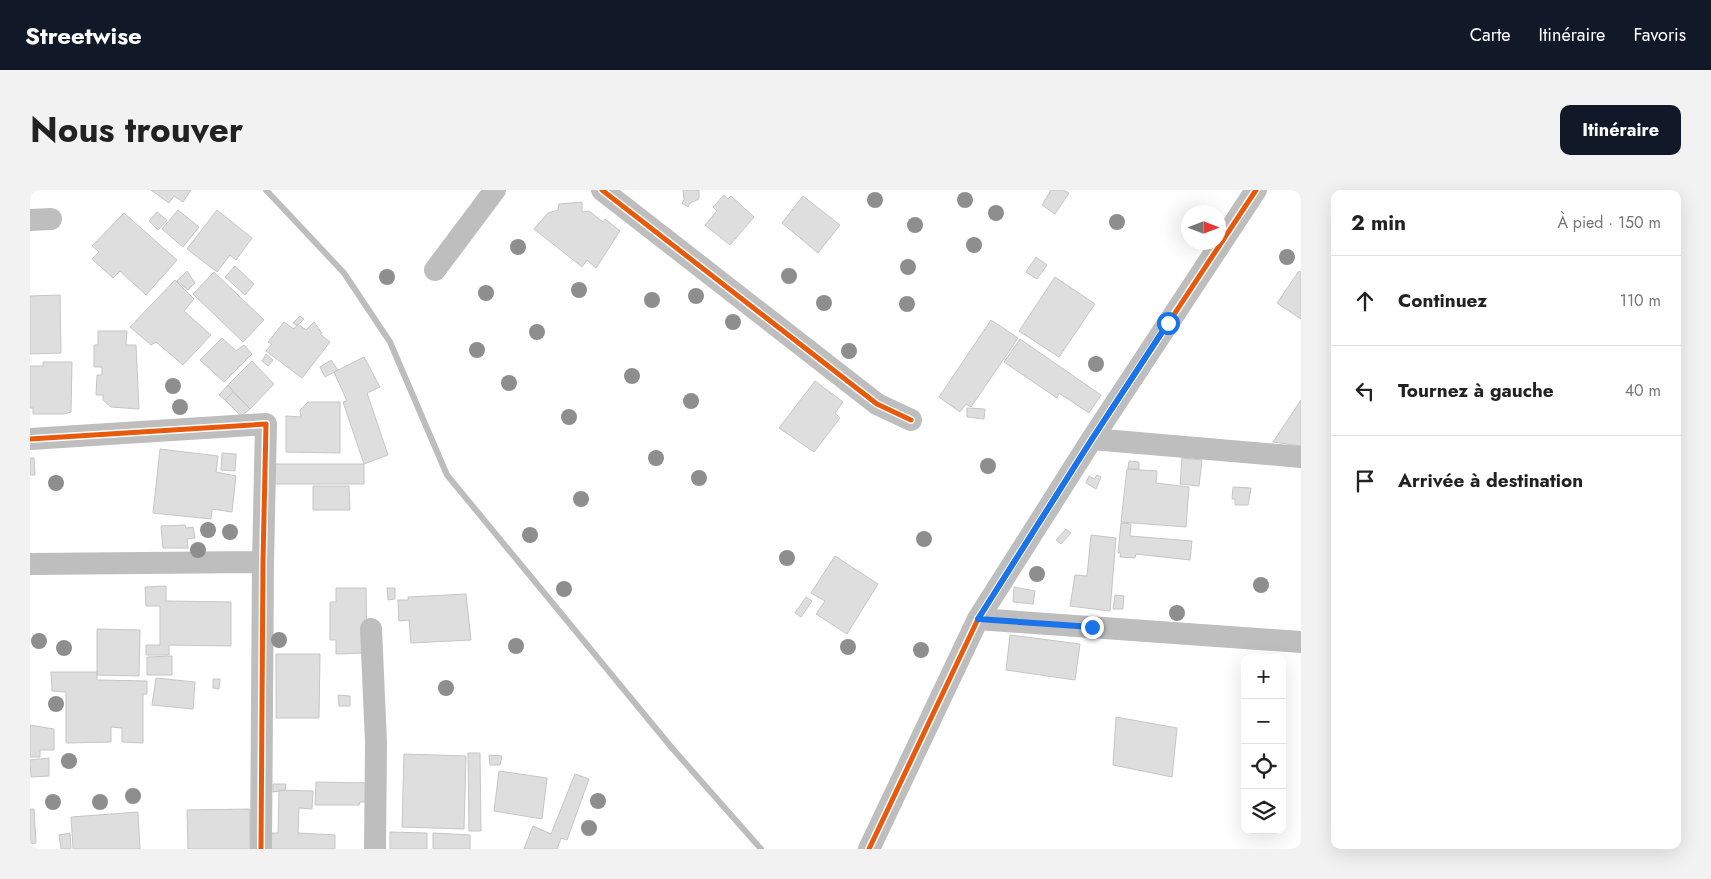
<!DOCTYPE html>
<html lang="fr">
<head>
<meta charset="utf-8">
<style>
	body { margin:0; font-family:Jost,sans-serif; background:#f2f2f2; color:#222 }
	.controls { position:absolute; right:15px; bottom:15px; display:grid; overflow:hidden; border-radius:10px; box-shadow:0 5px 20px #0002 }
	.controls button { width:45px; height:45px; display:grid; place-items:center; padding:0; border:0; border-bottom:1px solid #e0e0e0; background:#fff; color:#222; font:25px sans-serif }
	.compass { position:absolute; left:1151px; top:15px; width:45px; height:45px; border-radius:50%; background:#fff; box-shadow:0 5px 20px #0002; rotate:90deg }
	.stop { position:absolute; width:15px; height:15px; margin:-11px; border:4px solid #1a73e8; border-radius:50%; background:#fff }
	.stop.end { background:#1a73e8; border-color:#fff; box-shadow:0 1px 5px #0008 }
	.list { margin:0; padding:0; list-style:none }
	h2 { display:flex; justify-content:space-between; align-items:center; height:65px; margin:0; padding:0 20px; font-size:21px }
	h2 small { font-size:16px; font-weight:400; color:#767676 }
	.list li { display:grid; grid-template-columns:32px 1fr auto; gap:15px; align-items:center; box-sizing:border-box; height:90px; padding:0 20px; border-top:1px solid #e0e0e0 }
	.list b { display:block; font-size:19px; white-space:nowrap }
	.list em { font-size:16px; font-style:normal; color:#767676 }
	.icon { flex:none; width:28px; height:28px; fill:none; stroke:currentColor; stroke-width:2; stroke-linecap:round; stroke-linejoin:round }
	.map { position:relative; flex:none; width:1271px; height:659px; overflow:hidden; border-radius:10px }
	header { display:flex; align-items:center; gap:30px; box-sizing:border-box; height:70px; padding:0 25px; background:#111827; color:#fff }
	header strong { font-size:24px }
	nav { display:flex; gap:28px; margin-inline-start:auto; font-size:18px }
	.intro { display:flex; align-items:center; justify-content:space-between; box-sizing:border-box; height:120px; padding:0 30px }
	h1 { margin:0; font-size:35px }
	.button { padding:12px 22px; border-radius:10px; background:#111827; color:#fff; font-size:18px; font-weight:700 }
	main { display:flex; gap:30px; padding:0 30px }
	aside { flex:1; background:#fff; border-radius:10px; box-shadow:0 5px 20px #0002 }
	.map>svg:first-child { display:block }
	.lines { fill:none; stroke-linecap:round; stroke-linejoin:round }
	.stream { stroke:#bdbdbd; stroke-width:6 }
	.building { fill:#dedede; stroke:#c6c6c6 }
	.minor { stroke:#bebebe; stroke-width:22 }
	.cycleway-casing { stroke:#fff; stroke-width:8 }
	.cycleway { stroke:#e8590c; stroke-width:5 }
	.tree { fill:#8e8e8e }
	.route { stroke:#1a73e8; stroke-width:6 }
</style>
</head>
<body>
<header>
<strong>Streetwise</strong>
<nav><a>Carte</a><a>Itinéraire</a><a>Favoris</a></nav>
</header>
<div class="intro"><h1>Nous trouver</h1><a class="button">Itinéraire</a></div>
<main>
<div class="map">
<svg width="1271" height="659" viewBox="0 0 1271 659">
	<rect width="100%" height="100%" fill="#fff"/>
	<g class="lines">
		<path class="stream" d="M 236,0 L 314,83 L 360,152 L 417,285 L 642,558 L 731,659"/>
	</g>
	<path class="building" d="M 121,0 L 161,0 L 153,12 L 144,6 L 139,13 Z
		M 653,0 L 669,0 L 669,9 L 660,13 L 658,17 L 652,13 L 654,10 Z
		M 1021,0 L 1033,0 L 1039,3 L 1025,24 L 1012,15 Z
		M 694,5 L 698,9 L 701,6 L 724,27 L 700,55 L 675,35 L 687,21 L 683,17 Z
		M 773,6 L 810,35 L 788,63 L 752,33 Z
		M 552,12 L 552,22 L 559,21 L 573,32 L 575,29 L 590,41 L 566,78 L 557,70 L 552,77 L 504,39 L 518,23 L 528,20 L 529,14 Z
		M 148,20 L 169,37 L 153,57 L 132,39 Z
		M 187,20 L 222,48 L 206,70 L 200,65 L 187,82 L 157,59 Z
		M 127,22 L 137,30 L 128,40 L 119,31 Z
		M 94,23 L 147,70 L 116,105 L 90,81 L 83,88 L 62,69 L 69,62 L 62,56 Z
		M 1006,67 L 1017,75 L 1007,89 L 996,82 Z
		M 205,76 L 224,94 L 215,105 L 195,87 Z
		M 157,81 L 165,93 L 158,100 L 147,91 Z
		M 1269,81 L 1271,82 L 1271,129 L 1247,113 Z
		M 184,82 L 234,130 L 213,152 L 163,104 Z
		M 1025,87 L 1065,114 L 1029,167 L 989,141 Z
		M 145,90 L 164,109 L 154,121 L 181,145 L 153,175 L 126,152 L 121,155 L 100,137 Z
		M 30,105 L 31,163 L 0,164 L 0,106 Z
		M 270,126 L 274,129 L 267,136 L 263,133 Z
		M 961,130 L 988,148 L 941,217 L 936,214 L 930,222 L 909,207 Z
		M 254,132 L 264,139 L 268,134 L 276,140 L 284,132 L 292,143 L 290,144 L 300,152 L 272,188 L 236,161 L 242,154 L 238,152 Z
		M 68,141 L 97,141 L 96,155 L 106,155 L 109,219 L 81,217 L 73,210 L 73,205 L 66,205 L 67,185 L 72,185 L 72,177 L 64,177 L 64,155 L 68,155 Z
		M 192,148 L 206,161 L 214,155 L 222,164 L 194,192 L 170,170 Z
		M 990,149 L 1071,205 L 1059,223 L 1029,203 L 1027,208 L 974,172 Z
		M 236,164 L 243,170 L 238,176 L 232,171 Z
		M 334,167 L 350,197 L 337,203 L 358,265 L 334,274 L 313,212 L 317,211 L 304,182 Z
		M 301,170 L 308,180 L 295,187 L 290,177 Z
		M 222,171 L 244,194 L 220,219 L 198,195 Z
		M 13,172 L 42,172 L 41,222 L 34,224 L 3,224 L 3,218 L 0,218 L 0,176 L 13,176 Z
		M 785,191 L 813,212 L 805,223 L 810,228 L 784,262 L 749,238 Z
		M 198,195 L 203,202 L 195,210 L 189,205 Z
		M 203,202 L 220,219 L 211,226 L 195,210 Z
		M 1271,210 L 1271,256 L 1243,252 Z
		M 278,212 L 310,212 L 310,263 L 256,262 L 256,226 L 271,227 L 270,220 Z
		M 937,218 L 955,219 L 954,229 L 937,227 Z
		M 130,259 L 188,266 L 186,282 L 206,286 L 202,322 L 182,319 L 181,329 L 123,323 Z
		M 192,263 L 206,264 L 205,281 L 191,280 Z
		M 0,268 L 4,268 L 5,285 L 0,285 Z
		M 1152,268 L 1172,270 L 1169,296 L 1150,294 Z
		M 1099,271 L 1109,272 L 1109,279 L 1098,279 Z
		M 245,274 L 334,274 L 334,294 L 244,294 Z
		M 1097,279 L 1127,281 L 1126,293 L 1159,297 L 1156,337 L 1091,332 Z
		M 1067,285 L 1071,287 L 1066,299 L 1056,293 L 1059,286 L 1064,289 Z
		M 283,296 L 319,296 L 320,320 L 283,320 Z
		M 1203,297 L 1221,298 L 1218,315 L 1205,315 L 1205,309 L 1202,309 Z
		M 1091,333 L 1101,334 L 1100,346 L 1162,351 L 1160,370 L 1106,364 L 1105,368 L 1090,367 L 1091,363 L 1088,363 Z
		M 155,335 L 156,338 L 163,337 L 165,348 L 157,349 L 158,358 L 133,358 L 131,336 Z
		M 1036,339 L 1041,343 L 1031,354 L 1026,350 Z
		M 1061,345 L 1086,348 L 1080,421 L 1040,416 L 1045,385 L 1057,386 Z
		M 805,366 L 848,394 L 817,444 L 786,424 L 795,411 L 781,403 Z
		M 136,396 L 136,411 L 201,412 L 201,456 L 139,455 L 139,465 L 116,465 L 116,455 L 130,455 L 130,416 L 116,416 L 115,397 Z
		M 984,397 L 1005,401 L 1003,414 L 983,412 Z
		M 306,398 L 336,398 L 337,463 L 306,464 L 306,450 L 300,450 L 300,412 L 306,412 Z
		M 357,398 L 365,398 L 365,409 L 358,410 Z
		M 436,404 L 441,450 L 381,453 L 379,430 L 369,431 L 368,410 L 378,410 L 378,407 Z
		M 1085,405 L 1094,406 L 1093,419 L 1083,419 Z
		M 776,407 L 782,411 L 771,427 L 765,423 Z
		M 67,439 L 110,440 L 109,486 L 67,485 Z
		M 980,445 L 1050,454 L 1045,490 L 976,480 Z
		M 246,464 L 290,464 L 289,528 L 246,528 Z
		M 142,466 L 142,485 L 117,485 L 117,467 Z
		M 21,482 L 67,482 L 67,490 L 117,491 L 117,504 L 113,504 L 113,553 L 92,552 L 92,538 L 81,537 L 81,552 L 36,553 L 36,502 L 22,501 Z
		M 126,488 L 165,492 L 163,519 L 122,515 Z
		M 183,489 L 190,489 L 189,499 L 183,498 Z
		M 308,505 L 320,506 L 320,516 L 309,516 Z
		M 1086,527 L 1147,538 L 1142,587 L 1083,575 Z
		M 0,535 L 24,539 L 24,560 L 10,560 L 10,567 L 0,567 Z
		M 438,563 L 450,563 L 451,641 L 439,641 Z
		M 374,564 L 436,566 L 434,639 L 372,637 Z
		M 459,565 L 472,566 L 470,575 L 460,575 Z
		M 19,568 L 19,586 L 1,587 L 0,570 Z
		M 469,581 L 517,588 L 512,629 L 464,621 Z
		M 545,584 L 559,589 L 537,650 L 531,648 L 527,659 L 494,659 L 503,636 L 521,644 Z
		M 286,592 L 341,593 L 341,612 L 330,612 L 329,615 L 285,615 Z
		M 243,594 L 256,594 L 255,600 L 243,602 Z
		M 249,600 L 283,601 L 282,619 L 269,618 L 268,643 L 305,645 L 305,659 L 238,659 L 239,643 L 248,643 Z
		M 0,619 L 4,619 L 6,653 L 0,654 Z
		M 220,619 L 220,659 L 158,659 L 157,620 Z
		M 108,622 L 110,659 L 43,659 L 41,627 Z
		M 360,642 L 397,643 L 397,659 L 360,659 Z
		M 40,643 L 41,659 L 31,659 L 29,645 Z
		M 403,643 L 440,645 L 440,659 L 403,659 Z"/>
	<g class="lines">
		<path class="minor" d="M 572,0 L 847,214 L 881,230
			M 0,30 L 21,29
			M 405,80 L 465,0
			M 0,249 L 236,234 L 233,372 L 231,659
			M 1062,249 L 1271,267
			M 0,374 L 233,372
			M 948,429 L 1271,452
			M 341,439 L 346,552 L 345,659
			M 839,659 L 948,429 L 1062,249 L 1226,0"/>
		<g class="cycleway-casing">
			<path id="cycleway" d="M 572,0 L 847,214 L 881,230
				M 0,249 L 236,234 L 233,372 L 231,659
				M 839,659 L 948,429 L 1062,249 L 1226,0"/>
		</g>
		<use href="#cycleway" class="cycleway"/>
	</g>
	<g class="tree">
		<circle cx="845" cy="10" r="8"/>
		<circle cx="935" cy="10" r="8"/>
		<circle cx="966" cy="23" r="8"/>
		<circle cx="1087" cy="32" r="8"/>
		<circle cx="885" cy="35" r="8"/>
		<circle cx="944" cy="55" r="8"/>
		<circle cx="488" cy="57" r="8"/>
		<circle cx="1257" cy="67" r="8"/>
		<circle cx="878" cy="77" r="8"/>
		<circle cx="759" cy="86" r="8"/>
		<circle cx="357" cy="87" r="8"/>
		<circle cx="549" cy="100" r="8"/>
		<circle cx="456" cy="103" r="8"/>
		<circle cx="666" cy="106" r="8"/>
		<circle cx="622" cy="110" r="8"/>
		<circle cx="794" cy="113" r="8"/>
		<circle cx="877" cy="114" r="8"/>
		<circle cx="703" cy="132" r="8"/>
		<circle cx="507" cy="142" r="8"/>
		<circle cx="447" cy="160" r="8"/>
		<circle cx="819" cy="161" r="8"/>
		<circle cx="1066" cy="174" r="8"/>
		<circle cx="602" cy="186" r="8"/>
		<circle cx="479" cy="193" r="8"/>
		<circle cx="143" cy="196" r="8"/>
		<circle cx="661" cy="211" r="8"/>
		<circle cx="150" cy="217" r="8"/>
		<circle cx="539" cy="227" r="8"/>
		<circle cx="626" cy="268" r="8"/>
		<circle cx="958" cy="276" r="8"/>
		<circle cx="669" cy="288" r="8"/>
		<circle cx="26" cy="293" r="8"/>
		<circle cx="551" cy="309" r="8"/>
		<circle cx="178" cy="340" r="8"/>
		<circle cx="200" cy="342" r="8"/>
		<circle cx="500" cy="345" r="8"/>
		<circle cx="894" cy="349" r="8"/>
		<circle cx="168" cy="360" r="8"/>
		<circle cx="757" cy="368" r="8"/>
		<circle cx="1007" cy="384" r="8"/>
		<circle cx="1231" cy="395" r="8"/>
		<circle cx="534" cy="399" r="8"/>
		<circle cx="1147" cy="423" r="8"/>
		<circle cx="249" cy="450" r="8"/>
		<circle cx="9" cy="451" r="8"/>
		<circle cx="486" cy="456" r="8"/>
		<circle cx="818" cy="457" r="8"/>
		<circle cx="34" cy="458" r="8"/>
		<circle cx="891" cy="460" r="8"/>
		<circle cx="416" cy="498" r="8"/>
		<circle cx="26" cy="514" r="8"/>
		<circle cx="39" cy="571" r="8"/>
		<circle cx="103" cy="606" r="8"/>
		<circle cx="568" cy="611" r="8"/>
		<circle cx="23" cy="612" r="8"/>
		<circle cx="70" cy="612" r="8"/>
		<circle cx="559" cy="638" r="8"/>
	</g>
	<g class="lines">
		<path class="route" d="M 1062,437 L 948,429 L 1062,249 L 1138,133"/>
	</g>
</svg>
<div class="controls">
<button>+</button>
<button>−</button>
<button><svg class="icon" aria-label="locate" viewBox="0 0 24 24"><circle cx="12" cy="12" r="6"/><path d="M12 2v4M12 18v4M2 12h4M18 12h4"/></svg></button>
<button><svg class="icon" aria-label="layers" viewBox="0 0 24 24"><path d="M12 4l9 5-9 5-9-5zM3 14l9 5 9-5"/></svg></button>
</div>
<svg class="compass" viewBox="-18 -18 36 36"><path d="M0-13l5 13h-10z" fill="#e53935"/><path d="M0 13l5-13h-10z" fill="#767676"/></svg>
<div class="stop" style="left:1138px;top:133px"></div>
<div class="stop end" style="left:1062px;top:437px"></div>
</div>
<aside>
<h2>2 min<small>À pied · 150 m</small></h2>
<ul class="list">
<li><svg class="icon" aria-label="ahead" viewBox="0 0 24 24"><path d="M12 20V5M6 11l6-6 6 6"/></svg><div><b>Continuez</b></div><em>110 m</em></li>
<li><svg class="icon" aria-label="left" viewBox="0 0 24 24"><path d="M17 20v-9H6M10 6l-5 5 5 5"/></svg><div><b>Tournez à gauche</b></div><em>40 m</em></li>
<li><svg class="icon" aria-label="arrive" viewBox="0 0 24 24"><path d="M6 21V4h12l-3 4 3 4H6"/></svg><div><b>Arrivée à destination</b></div></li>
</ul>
</aside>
</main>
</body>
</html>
